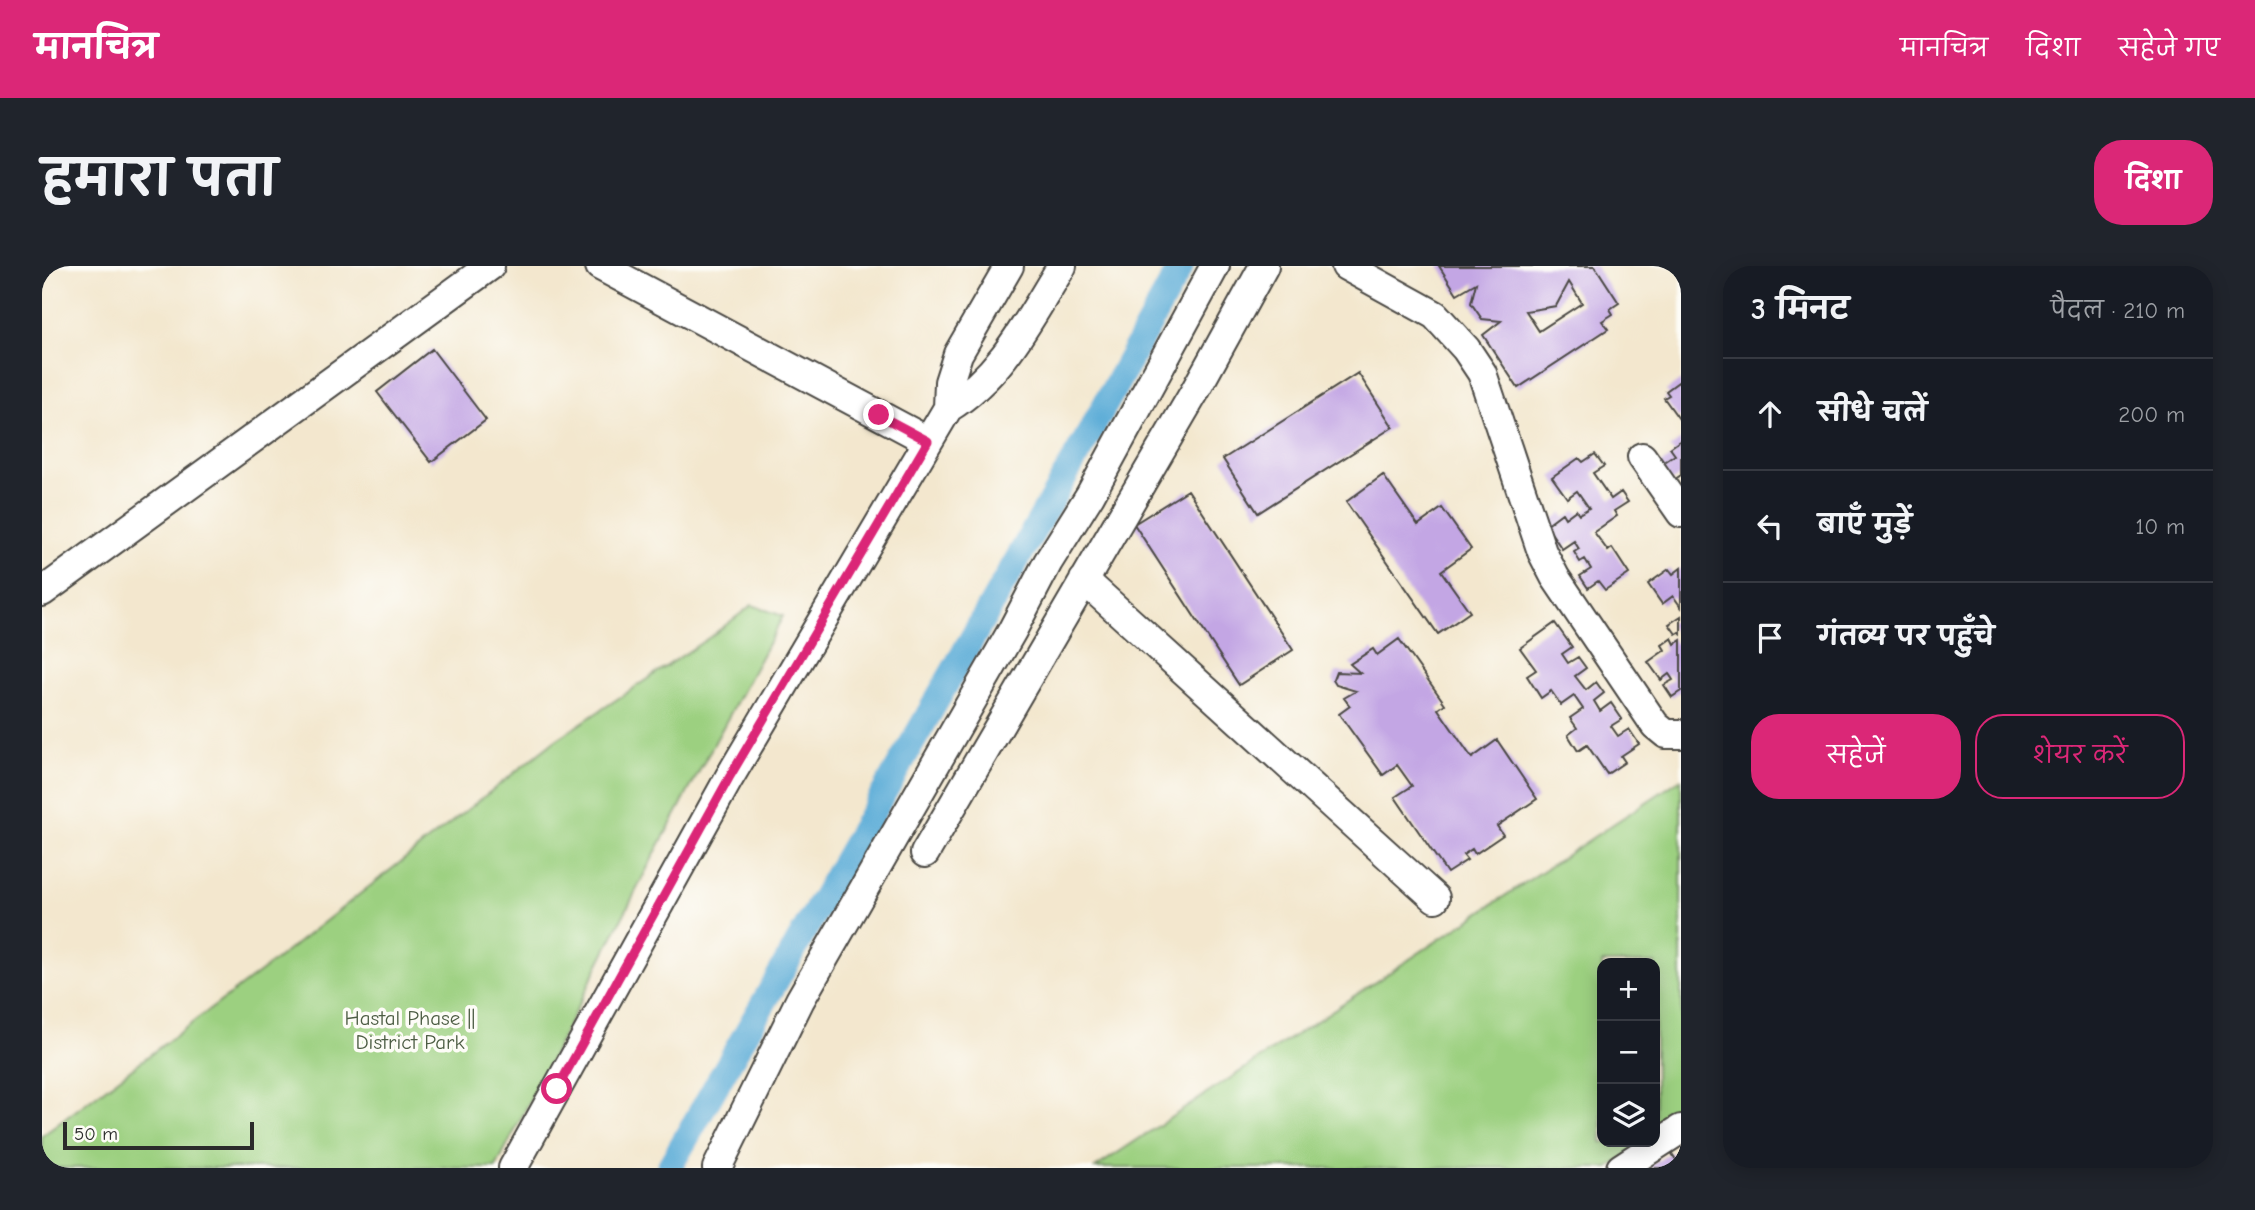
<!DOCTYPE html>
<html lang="hi">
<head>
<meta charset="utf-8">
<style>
	body { margin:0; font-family:"Comic Neue","Playpen Sans Deva",sans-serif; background:#20242c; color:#f1f3f6 }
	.controls { position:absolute; right:21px; bottom:21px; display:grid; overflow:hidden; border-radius:14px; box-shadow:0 4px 18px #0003 }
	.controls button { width:63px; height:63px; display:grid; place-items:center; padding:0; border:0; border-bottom:2px solid #363941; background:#171b24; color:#f1f3f6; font:35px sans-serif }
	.scale { position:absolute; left:21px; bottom:18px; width:191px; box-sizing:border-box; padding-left:7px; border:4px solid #2b2b2b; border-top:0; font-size:19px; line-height:24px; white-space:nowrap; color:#2b2b2b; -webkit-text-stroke:5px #fdfcf7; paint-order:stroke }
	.stop { position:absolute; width:21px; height:21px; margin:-16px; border:5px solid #db2777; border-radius:50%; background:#fff }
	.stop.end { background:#db2777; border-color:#fff; box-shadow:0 2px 7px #0008 }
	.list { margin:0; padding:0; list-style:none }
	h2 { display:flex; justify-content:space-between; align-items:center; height:91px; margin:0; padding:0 28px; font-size:30px }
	h2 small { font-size:23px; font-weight:400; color:#9ea1a6 }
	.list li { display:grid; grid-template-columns:46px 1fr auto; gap:21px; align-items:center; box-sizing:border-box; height:112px; padding:0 28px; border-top:2px solid #363941 }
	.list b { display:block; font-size:26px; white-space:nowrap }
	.list em { font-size:23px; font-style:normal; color:#9ea1a6 }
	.actions { display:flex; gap:14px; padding:21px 28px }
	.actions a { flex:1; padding:16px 0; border:2px solid #db2777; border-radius:28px; text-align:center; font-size:24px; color:#db2777 }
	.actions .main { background:#db2777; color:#fff }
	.icon { flex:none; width:38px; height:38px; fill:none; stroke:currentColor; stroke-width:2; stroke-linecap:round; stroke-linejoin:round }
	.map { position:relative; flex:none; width:1639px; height:902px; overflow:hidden; border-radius:28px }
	header { display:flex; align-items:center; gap:42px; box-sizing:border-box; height:98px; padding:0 35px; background:#db2777; color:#fff }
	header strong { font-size:33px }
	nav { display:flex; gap:38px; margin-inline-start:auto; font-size:24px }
	.intro { display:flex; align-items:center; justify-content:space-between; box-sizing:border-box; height:168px; padding:0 42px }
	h1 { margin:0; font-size:49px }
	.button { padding:18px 32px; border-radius:28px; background:#db2777; color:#fff; font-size:24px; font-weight:700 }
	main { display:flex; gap:42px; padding:0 42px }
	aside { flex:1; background:#171b24; border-radius:28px; box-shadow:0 4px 18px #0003 }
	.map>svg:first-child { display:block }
	.green { fill:#9cd080; stroke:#647e56; stroke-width:2 }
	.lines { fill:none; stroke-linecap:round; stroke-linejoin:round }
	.canal { stroke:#5eaed8; stroke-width:26 }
	.building { fill:#c3a6e4; fill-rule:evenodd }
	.minor-casing { stroke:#494743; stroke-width:32 }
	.minor { stroke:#fff; stroke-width:28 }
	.route { stroke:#db2777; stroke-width:9 }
	.labels { text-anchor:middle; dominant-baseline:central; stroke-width:7; stroke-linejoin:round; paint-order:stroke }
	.park-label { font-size:21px; fill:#4d5d44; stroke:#fdfcf7 }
</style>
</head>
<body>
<header>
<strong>मानचित्र</strong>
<nav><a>मानचित्र</a><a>दिशा</a><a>सहेजे गए</a></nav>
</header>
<div class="intro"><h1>हमारा पता</h1><a class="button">दिशा</a></div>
<main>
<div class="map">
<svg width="1639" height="902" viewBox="0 0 1639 902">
	<rect width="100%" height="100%" fill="#fdfcf7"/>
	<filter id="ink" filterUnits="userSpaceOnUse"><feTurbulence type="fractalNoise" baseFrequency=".0143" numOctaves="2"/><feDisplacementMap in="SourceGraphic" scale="14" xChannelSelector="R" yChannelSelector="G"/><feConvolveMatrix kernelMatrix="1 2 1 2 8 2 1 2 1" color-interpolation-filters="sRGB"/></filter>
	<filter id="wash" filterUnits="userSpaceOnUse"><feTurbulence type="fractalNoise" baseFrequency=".00686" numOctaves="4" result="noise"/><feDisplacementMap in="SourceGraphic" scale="28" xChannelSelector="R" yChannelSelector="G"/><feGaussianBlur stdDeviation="1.57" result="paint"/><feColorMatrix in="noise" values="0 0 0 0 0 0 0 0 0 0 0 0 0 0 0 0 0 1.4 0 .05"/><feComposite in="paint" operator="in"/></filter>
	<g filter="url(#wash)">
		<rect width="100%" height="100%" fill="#f3e7ce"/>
		<path class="green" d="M 710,339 L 741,350 L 612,589 L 454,902 L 0,902 L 0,870 L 235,693 L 514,474 L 668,371 Z
			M 1639,513 L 1639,855 L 1613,872 L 1613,697 L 1560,697 L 1560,876 L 1607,876 L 1567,902 L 1053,902 Z"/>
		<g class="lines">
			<path class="canal" d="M 627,902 L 1047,168 L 1139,0"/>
		</g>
		<g id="blocks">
			<path class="building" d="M 1397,0 L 1553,0 L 1577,37 L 1568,43 L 1571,48 L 1560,55 L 1566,63 L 1476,122 L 1441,69 L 1459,55 L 1440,53 L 1429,37 L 1434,17 L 1415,28 ZM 1527,16 L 1540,37 L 1497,65 L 1484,45 L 1514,40 Z
				M 390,83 L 444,154 L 389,196 L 335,126 Z
				M 1316,107 L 1351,161 L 1216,247 L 1181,193 Z
				M 1639,114 L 1639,151 L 1637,153 L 1622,132 L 1627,129 L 1624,125 Z
				M 1639,174 L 1639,209 L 1629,216 L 1618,199 L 1633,189 L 1628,182 Z
				M 1553,188 L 1562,200 L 1551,207 L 1569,233 L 1579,226 L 1586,236 L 1572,245 L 1575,250 L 1552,266 L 1566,285 L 1570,282 L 1587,308 L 1563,324 L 1556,315 L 1546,322 L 1538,310 L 1549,303 L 1543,293 L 1538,296 L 1532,286 L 1537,283 L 1532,275 L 1520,283 L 1504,259 L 1520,247 L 1523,252 L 1534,244 L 1537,248 L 1547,242 L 1535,225 L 1525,232 L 1510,211 L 1537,192 L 1541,196 Z
				M 1341,209 L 1376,259 L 1400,242 L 1429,283 L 1399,305 L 1428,346 L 1396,368 L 1304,236 Z
				M 1146,224 L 1251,384 L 1197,419 L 1092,258 Z
				M 1639,302 L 1639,341 L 1631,330 L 1620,338 L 1606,318 L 1627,303 L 1631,308 Z
				M 1639,350 L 1639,368 L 1637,366 L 1634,368 L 1627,358 Z
				M 1513,357 L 1530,381 L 1520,388 L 1526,397 L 1536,391 L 1544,402 L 1533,410 L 1544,424 L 1554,416 L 1562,427 L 1552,435 L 1558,445 L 1569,437 L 1580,453 L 1569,460 L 1576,470 L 1587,463 L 1597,478 L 1579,490 L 1583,496 L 1565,508 L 1545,479 L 1536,485 L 1526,469 L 1535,462 L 1528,452 L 1541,443 L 1532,430 L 1519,439 L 1509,425 L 1499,432 L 1485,410 L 1494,404 L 1478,382 Z
				M 1630,372 L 1633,378 L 1639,374 L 1639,425 L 1630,431 L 1622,419 L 1631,414 L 1627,408 L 1619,414 L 1606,396 L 1623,384 L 1620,379 Z
				M 1357,373 L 1403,438 L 1396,443 L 1430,492 L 1455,474 L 1495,533 L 1455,560 L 1461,569 L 1433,588 L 1430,583 L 1421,589 L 1425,594 L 1405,607 L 1353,531 L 1370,520 L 1355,499 L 1341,509 L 1297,448 L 1308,440 L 1302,432 L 1314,425 L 1294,419 L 1291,414 L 1294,406 L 1318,407 L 1308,398 L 1331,383 L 1335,389 Z
				M 1629,886 L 1639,902 L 1606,902 Z"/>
		</g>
	</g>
	<g filter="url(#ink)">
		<use href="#blocks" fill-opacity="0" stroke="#494743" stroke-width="2"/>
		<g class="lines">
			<g class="minor-casing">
				<path id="minor" d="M 558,0 L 886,175
					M 1304,0 L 1393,49 L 1424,83 L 1440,107 L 1500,286 L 1513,311 L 1613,459 L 1624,468 L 1639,468
					M 906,142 L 907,116 L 916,88 L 967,0
					M 1600,191 L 1639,247
					M 1042,314 L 1393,632
					M 0,326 L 448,0
					M 883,587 L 1152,127 L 1222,0
					M 471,902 L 687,512 L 906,142 C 961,108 987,53 1020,0
					M 675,902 L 758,734 L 970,365 L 1006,296 L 1048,229 L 1173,0
					M 1579,902 L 1639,863"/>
			</g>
			<use href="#minor" class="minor"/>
		</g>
	</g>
	<g class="lines" filter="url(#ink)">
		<path class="route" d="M 515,823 L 687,512 L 886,175 L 837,149"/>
	</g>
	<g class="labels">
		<g class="park-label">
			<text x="368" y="752">Hastal Phase ||<tspan x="368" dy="24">District Park</tspan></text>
		</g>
	</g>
</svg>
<div class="controls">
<button>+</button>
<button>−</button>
<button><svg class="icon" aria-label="layers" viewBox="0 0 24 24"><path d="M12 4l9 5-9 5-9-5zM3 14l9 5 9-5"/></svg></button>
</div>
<div class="scale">50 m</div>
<div class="stop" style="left:515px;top:823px"></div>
<div class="stop end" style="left:837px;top:149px"></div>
</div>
<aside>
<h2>3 मिनट<small>पैदल · 210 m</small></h2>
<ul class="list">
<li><svg class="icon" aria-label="ahead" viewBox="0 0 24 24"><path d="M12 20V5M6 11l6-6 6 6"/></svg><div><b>सीधे चलें</b></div><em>200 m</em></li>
<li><svg class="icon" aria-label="left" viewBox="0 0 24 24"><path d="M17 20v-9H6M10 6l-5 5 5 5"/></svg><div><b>बाएँ मुड़ें</b></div><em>10 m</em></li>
<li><svg class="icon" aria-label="arrive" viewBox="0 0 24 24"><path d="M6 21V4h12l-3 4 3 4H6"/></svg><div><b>गंतव्य पर पहुँचे</b></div></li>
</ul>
<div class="actions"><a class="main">सहेजें</a><a>शेयर करें</a></div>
</aside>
</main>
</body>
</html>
